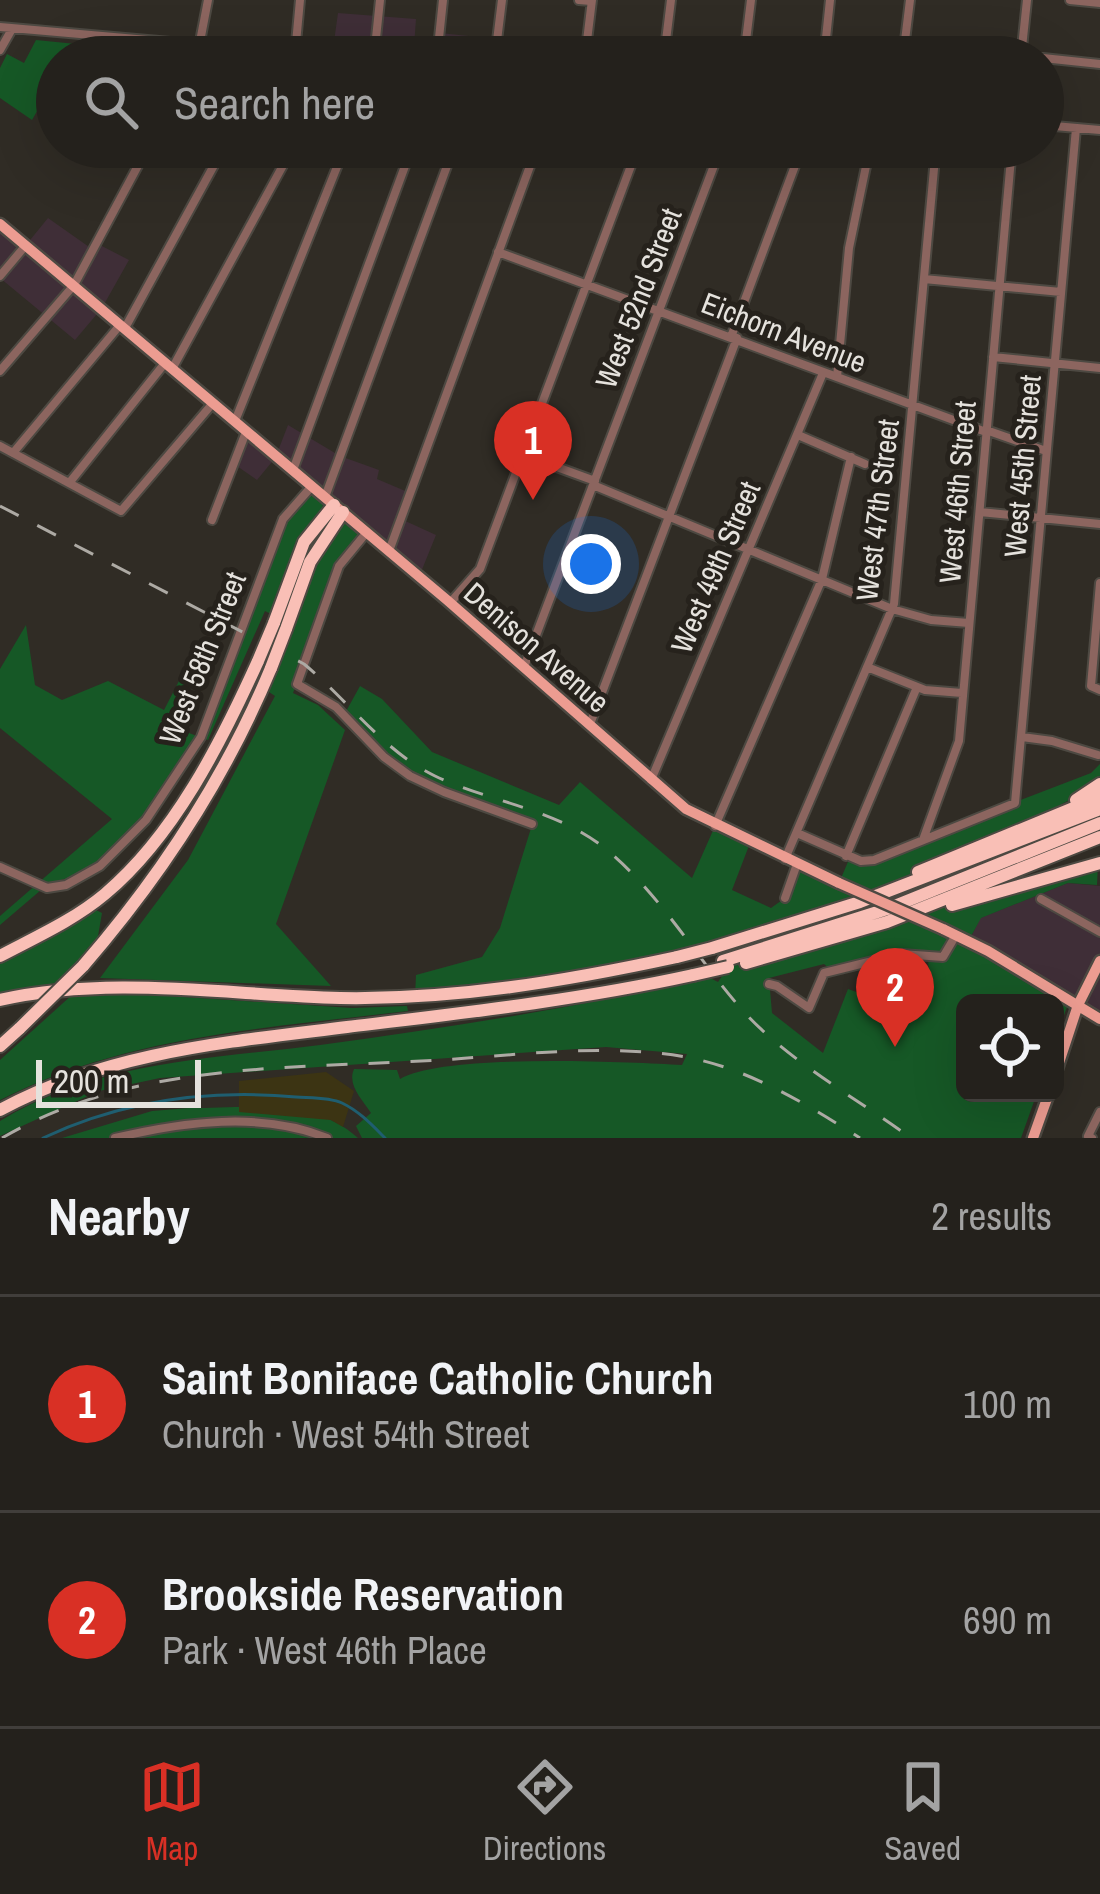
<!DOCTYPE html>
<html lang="en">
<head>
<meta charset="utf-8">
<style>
	body { margin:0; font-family:"Archivo Narrow",sans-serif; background:#2c2925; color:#f1f3f6 }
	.controls { position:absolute; right:36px; bottom:36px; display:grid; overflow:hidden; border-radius:18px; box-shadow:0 12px 48px #0002 }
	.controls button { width:108px; height:108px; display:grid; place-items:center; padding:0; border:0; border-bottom:3px solid #413e3b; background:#24211c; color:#f1f3f6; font:60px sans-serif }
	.scale { position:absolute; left:36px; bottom:30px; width:165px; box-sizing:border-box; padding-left:12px; border:6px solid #e5e2dd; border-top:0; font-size:33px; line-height:42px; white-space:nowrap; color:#e5e2dd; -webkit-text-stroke:9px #26221c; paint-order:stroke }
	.you { position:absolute; left:591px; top:564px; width:42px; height:42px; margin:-30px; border:9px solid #fff; border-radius:50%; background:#1a73e8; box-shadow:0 0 0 18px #1a73e833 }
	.badge { display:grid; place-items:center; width:78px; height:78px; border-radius:50%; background:#d93025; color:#fff; font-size:39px; font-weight:700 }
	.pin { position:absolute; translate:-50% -99px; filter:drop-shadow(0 3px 6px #0008) }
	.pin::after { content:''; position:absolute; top:63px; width:42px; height:36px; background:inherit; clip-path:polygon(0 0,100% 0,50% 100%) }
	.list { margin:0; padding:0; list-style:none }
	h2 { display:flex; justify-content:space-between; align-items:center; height:156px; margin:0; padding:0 48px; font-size:51px }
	h2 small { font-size:39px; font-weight:400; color:#a3a3a3 }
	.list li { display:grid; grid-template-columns:78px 1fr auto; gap:36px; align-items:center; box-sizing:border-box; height:216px; padding:0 48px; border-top:3px solid #413e3b }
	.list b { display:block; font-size:45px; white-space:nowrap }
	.list p { margin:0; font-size:39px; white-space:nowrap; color:#a3a3a3 }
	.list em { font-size:39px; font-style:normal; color:#a3a3a3 }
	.icon { flex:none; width:66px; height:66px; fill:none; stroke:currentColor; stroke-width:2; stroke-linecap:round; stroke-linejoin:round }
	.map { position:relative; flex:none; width:1100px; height:1138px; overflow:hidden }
	.search { position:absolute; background:#24211c; box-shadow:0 12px 48px #0002; left:36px; right:36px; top:36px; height:132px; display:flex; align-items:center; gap:30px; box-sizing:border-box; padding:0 42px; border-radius:66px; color:#a3a3a3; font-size:45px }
	.sheet { height:588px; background:#24211c }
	nav { display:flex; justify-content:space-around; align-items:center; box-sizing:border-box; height:168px; border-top:3px solid #413e3b; background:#24211c; font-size:33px; color:#a3a3a3 }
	nav a { display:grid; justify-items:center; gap:6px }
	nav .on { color:#d93025 }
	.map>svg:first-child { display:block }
	.commercial { fill:#3f2e37 }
	.green { fill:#165826; fill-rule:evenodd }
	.sand { fill:#3c3413 }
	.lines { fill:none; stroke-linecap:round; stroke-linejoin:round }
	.stream { stroke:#1f5e70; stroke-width:3 }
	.minor-casing { stroke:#4d4942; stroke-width:12 }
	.major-casing { stroke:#4d4942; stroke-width:15 }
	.highway-casing { stroke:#4d4942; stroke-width:16 }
	.minor { stroke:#8c655f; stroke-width:8 }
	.major { stroke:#ec9c91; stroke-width:10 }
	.highway { stroke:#f9bfb6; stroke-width:12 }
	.rail { stroke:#adaaa4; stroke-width:3; stroke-dasharray:21 21; stroke-linecap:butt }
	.major-bridge-casing { stroke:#4d4942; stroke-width:15; stroke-linecap:butt }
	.highway-bridge-casing { stroke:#4d4942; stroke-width:16; stroke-linecap:butt }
	.major-bridge { stroke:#ec9c91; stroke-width:10 }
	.highway-bridge { stroke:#f9bfb6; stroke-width:12 }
	.labels { text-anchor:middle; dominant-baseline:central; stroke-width:10; stroke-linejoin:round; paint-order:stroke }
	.street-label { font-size:30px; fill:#e5e2dd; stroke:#26221c }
</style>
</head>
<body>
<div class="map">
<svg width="1100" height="1138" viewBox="0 0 1100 1138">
	<rect width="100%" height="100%" fill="#302c25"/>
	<path class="commercial" d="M 338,13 L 416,19 L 414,47 L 437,49 L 440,33 L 497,39 L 495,57 L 274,57 L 276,52 L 332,56 Z
		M 48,218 L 92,249 L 96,243 L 129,260 L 102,308 L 75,340 L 0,278 L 0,223 L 26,245 Z
		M 288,425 L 340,456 L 379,470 L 377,479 L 410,493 L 401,519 L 436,535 L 419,577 L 276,457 L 257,480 L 234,464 L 247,431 L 276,456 Z
		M 1068,883 L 1100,886 L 1100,1019 L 969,941 L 980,918 Z"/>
	<path class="green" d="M 36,40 L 76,44 L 68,57 L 57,57 L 57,76 L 32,120 L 0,98 L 0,68 L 7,54 L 24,63 Z
		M 308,492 L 323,504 L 322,512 L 273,615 L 265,611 L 208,740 L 203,738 L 285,519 Z
		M 343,512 L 367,532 L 339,567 L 293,693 L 318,705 L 345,730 L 276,924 L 331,986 L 100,978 L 188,860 L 275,696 L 263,688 L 305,573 Z
		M 26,625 L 35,685 L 62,700 L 108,681 L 164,710 L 196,648 L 173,727 L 197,736 L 138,825 L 114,849 L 78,875 L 48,884 L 0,925 L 0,916 L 112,819 L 0,728 L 0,669 Z
		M 360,686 L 382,699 L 432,752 L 559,805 L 580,782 L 692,878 L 715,826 L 750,843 L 732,890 L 771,908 L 785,898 L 797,864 L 839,883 L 850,857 L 861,861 L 1091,773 L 1100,764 L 1100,784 L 993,840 L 773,931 L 613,970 L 415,997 L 416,975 L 482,957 L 500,928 L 532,825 L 428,786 L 384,757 L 344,715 Z
		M 1098,863 L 1097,885 L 1068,883 L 981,918 L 969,940 L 1045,986 L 1042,992 L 1067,1007 L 1055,1040 L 1055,1003 L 965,1003 L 965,1093 L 1037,1093 L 1021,1138 L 362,1138 L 356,1126 L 371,1113 C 362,1099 347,1085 354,1069 L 397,1070 L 400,1079 C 443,1053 626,1062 682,1065 L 687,1054 L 606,1047 L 160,1078 L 99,1091 L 0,1136 L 0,1121 C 99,1061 209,1059 320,1045 C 450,1028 582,1006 710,978 L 718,982 L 728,967 ZM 901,954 L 928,959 L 929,975 L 914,1013 L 848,989 L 823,1053 L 772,1013 L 769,978 L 824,964 L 831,970 Z
		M 96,910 L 102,913 L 97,942 L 56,983 L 0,993 L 0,961 Z
		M 122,993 L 352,1008 L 407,1006 L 408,1011 C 270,1028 126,1035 0,1100 L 0,1060 L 73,994 Z
		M 189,1108 C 245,1108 314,1097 358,1138 L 62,1138 L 152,1111 Z"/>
	<path class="sand" d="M 326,1072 L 354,1091 L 343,1127 L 331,1120 L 239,1112 L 239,1081 Z"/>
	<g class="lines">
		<path class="stream" d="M 43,1138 C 124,1100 208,1089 296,1097 C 310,1098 329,1097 342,1103 C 359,1111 372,1125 385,1138"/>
		<g class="minor-casing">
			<path id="minor" d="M 579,0 L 591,1
				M 1070,0 L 1100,3
				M 0,27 L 341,57
				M 0,50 L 12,29
				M 295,54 L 300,0
				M 197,57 L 208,0
				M 374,57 L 380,0
				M 437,57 L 443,0
				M 495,57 L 502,0
				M 585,57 L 592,0
				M 664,57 L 671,0
				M 744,57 L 751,0
				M 824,57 L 830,0
				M 903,57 L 910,0
				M 1021,57 L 1027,0
				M 1043,58 L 1100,64
				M 1043,125 L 1100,130
				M 498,252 L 986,432
				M 0,276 L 26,245
				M 924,279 L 1061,292
				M 125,328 L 224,147
				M 731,337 L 802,147
				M 993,357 L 1100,368
				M 172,369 L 293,147
				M 0,371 L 74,285 L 148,147
				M 837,377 L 849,248 L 870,147
				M 235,421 L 345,147
				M 986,430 L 1046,451
				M 798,435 L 865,464
				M 0,446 L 121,511 L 213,403
				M 13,453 L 120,325
				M 524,455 L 595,481
				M 293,470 L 412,147
				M 70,482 L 165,363
				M 593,485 L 892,609 L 931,620 L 969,623
				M 325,497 L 454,147
				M 980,512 L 1100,524
				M 212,520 L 246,432
				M 367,532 L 339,566 L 297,684 L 336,707 L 384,757 L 410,776 L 444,792 L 532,824
				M 389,551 L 537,147
				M 1100,583 L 1091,686 L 1100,690
				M 450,603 L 480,569 L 638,147
				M 524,667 L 721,147
				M 867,667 L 925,690 L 962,693
				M 590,724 L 737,338
				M 1022,737 L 1052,741 L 1098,755
				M 651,780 L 823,373
				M 715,826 L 822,579 L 851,457
				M 797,833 L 861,861 L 874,860 L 1015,803 L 1076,128
				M 924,837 L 959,741 L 1012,147
				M 846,856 L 917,687
				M 785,859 L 894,604 L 936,147
				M 0,867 L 47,888 L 66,885 L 100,866 L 146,820 L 201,737 L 283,519 L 312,486
				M 785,898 L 797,864
				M 1041,899 L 1100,932
				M 769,984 L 777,986 L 809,1008 L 824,973 L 901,954 L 943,957 L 956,935
				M 883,1001 L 901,954
				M 115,1138 C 182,1122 262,1111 327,1138
				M 1092,1138 L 1088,1136 L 1100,1112"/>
		</g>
		<g class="major-casing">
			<path id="major" d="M 0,224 L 447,600 L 686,809 L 839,883
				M 943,929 L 988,951 L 1100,1019
				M 1055,1075 L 1078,1005 L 1100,961
				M 1033,1138 L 1049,1093"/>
		</g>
		<g class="highway-casing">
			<path id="highway" d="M 274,623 L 304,542 L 334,505
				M 286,629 L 310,562 L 343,512
				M 1076,800 L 1100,784
				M 918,872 L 1100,797
				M 952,905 L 1100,863
				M 712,948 L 860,902 L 1100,809
				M 0,956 C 36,937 74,920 105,894 C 174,836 221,743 258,661
				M 723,961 L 887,909 L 1100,823
				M 746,963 L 887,922 L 1100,837
				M 83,966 C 161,876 225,779 271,668
				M 0,1000 C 112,975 226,995 340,998 C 454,1000 566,981 677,957
				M 0,1046 L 20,1028
				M 0,1110 C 107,1052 228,1042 347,1027 C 463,1013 579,1000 693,975"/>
		</g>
		<use href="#minor" class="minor"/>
		<use href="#major" class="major"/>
		<use href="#highway" class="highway"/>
		<path class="rail" d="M 0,506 L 304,664 C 348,700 383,751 435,776 C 490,802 552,808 602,846 C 659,891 696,958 744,1012 C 790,1062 856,1098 911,1138
			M 2,1138 C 134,1061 291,1069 439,1060 C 520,1055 606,1043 686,1057 C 750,1069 806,1104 860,1138"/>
		<g class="major-bridge-casing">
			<path id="major-bridge" d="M 839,883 L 943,929"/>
		</g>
		<g class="highway-bridge-casing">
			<path id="highway-bridge" d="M 258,661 L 274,623
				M 271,668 L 286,629
				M 677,957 L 712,948
				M 693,975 L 728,967
				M 20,1028 L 83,966"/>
		</g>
		<use href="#major-bridge" class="major-bridge"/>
		<use href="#highway-bridge" class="highway-bridge"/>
	</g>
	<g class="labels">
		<g class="street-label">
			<text transform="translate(638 298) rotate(-69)">West 52nd Street</text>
			<text transform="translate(784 332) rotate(21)">Eichorn Avenue</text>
			<text transform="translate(1022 466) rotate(-85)">West 45th Street</text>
			<text transform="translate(957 492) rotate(-85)">West 46th Street</text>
			<text transform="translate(877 510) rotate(-83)">West 47th Street</text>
			<text transform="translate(715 567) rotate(-67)">West 49th Street</text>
			<text transform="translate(537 647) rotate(41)">Denison Avenue</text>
			<text transform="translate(202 658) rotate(-68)">West 58th Street</text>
		</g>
	</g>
</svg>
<div class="controls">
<button><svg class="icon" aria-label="locate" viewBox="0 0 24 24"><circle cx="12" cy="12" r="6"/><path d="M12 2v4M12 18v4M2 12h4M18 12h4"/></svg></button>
</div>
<div class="scale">200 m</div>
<div class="you"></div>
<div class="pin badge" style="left:533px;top:500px">1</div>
<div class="pin badge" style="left:895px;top:1047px">2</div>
<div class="search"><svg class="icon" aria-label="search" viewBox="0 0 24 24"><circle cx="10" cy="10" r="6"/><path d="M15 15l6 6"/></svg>Search here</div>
</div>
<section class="sheet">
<h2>Nearby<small>2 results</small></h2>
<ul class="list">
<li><span class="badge">1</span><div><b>Saint Boniface Catholic Church</b><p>Church · West 54th Street</p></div><em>100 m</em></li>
<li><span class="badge">2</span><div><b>Brookside Reservation</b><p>Park · West 46th Place</p></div><em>690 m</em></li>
</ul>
</section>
<nav>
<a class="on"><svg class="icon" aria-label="map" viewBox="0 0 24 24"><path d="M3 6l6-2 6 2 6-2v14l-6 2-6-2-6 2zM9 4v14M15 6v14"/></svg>Map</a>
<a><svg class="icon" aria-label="directions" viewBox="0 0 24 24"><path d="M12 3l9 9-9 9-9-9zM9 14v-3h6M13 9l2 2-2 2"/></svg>Directions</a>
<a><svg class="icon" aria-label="saved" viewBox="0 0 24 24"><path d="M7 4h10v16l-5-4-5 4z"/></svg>Saved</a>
</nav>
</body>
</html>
